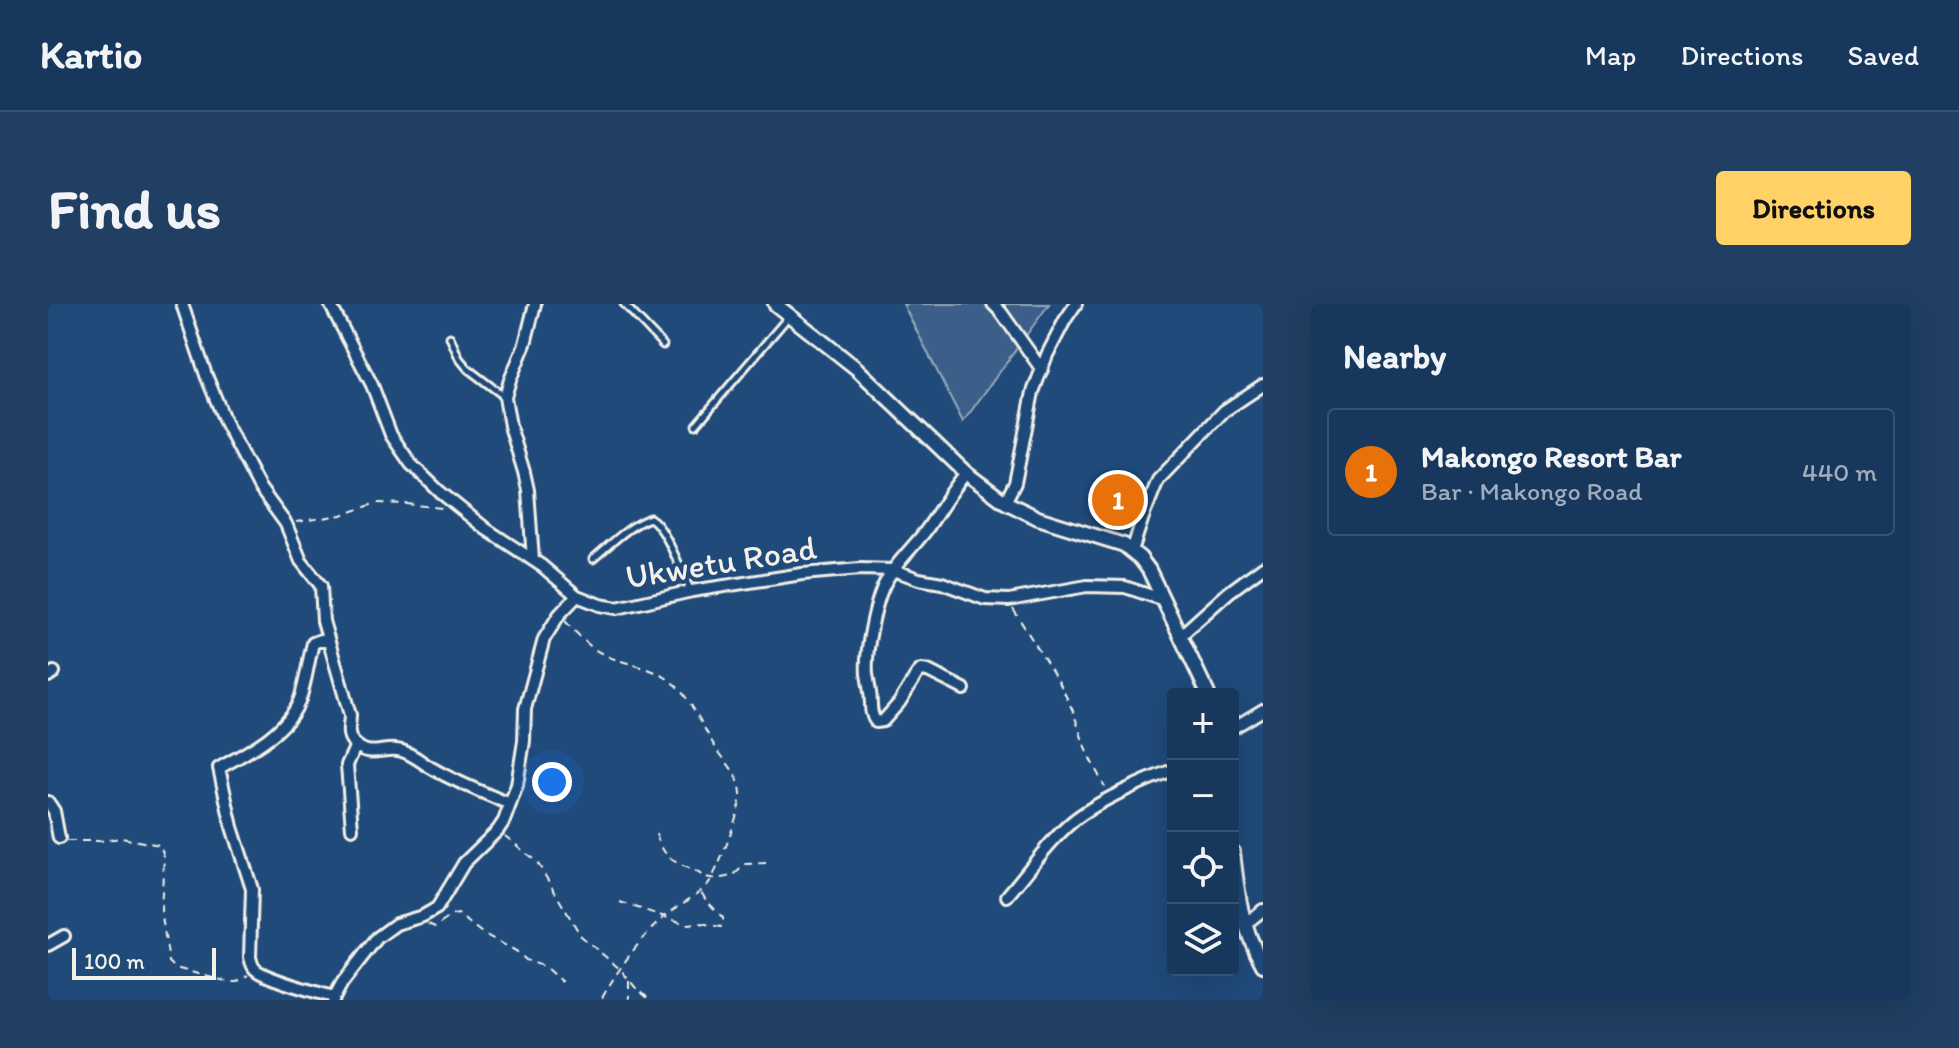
<!DOCTYPE html>
<html lang="en">
<head>
<meta charset="utf-8">
<style>
	body { margin:0; font-family:Itim,sans-serif; background:#203f62; color:#f1f3f6 }
	.controls { position:absolute; right:24px; bottom:24px; display:grid; overflow:hidden; border-radius:8px; box-shadow:0 8px 32px #0002 }
	.controls button { width:72px; height:72px; display:grid; place-items:center; padding:0; border:0; border-bottom:2px solid #365272; background:#17385c; color:#f1f3f6; font:40px sans-serif }
	.scale { position:absolute; left:24px; bottom:20px; width:144px; box-sizing:border-box; padding-left:8px; border:4px solid #f4f1e8; border-top:0; font-size:22px; line-height:28px; white-space:nowrap; color:#f4f1e8; -webkit-text-stroke:6px #1f4a7a; paint-order:stroke }
	.you { position:absolute; left:504px; top:478px; width:28px; height:28px; margin:-20px; border:6px solid #fff; border-radius:50%; background:#1a73e8; box-shadow:0 0 0 12px #1a73e833 }
	.badge { display:grid; place-items:center; width:52px; height:52px; border-radius:50%; background:#ffd166; color:#fff; font-size:26px; font-weight:700 }
	.pin { position:absolute; translate:-50% -50%; border:4px solid #fff; box-shadow:0 2px 8px #0006 }
	.list { margin:0; padding:0; list-style:none }
	h2 { display:flex; justify-content:space-between; align-items:center; height:104px; margin:0; padding:0 32px; font-size:34px }
	h2 small { font-size:26px; font-weight:400; color:#9eacbb }
	.list li { display:grid; grid-template-columns:52px 1fr auto; gap:24px; align-items:center; box-sizing:border-box; height:128px; margin:0 16px 16px; padding:0 16px; border:2px solid #365272; border-radius:8px }
	.list b { display:block; font-size:30px; white-space:nowrap }
	.list p { margin:0; font-size:26px; white-space:nowrap; color:#9eacbb }
	.list em { font-size:26px; font-style:normal; color:#9eacbb }
	.icon { flex:none; width:44px; height:44px; fill:none; stroke:currentColor; stroke-width:2; stroke-linecap:round; stroke-linejoin:round }
	.map { position:relative; flex:none; width:1215px; height:696px; overflow:hidden; border-radius:8px }
	header { display:flex; align-items:center; gap:48px; box-sizing:border-box; height:112px; padding:0 40px; background:#17385c; border-bottom:2px solid #365272 }
	header strong { font-size:38px }
	nav { display:flex; gap:44px; margin-inline-start:auto; font-size:28px }
	.intro { display:flex; align-items:center; justify-content:space-between; box-sizing:border-box; height:192px; padding:0 48px }
	h1 { margin:0; font-size:56px }
	.button { padding:20px 36px; border-radius:8px; background:#ffd166; color:#111; font-size:28px; font-weight:700 }
	main { display:flex; gap:48px; padding:0 48px }
	aside { flex:1; background:#17385c; border-radius:8px; box-shadow:0 8px 32px #0002 }
	.map>svg:first-child { display:block }
	.green { fill:#3a5f88; stroke:#97a8b8; stroke-width:2 }
	.lines { fill:none; stroke-linecap:round; stroke-linejoin:round }
	.service-casing { stroke:#f4f1e8; stroke-width:11 }
	.minor-casing { stroke:#f4f1e8; stroke-width:16 }
	.tertiary-casing { stroke:#f4f1e8; stroke-width:18 }
	.path { stroke:#f4f1e8; stroke-width:2; stroke-dasharray:8 6; stroke-linecap:butt }
	.service { stroke:#1f4a7a; stroke-width:5 }
	.minor { stroke:#1f4a7a; stroke-width:10 }
	.tertiary { stroke:#1f4a7a; stroke-width:12 }
	.labels { text-anchor:middle; dominant-baseline:central; stroke-width:8; stroke-linejoin:round; paint-order:stroke }
	.street-label { font-size:34px; fill:#f4f1e8; stroke:#1f4a7a }
</style>
</head>
<body>
<header>
<strong>Kartio</strong>
<nav><a>Map</a><a>Directions</a><a>Saved</a></nav>
</header>
<div class="intro"><h1>Find us</h1><a class="button">Directions</a></div>
<main>
<div class="map">
<svg width="1215" height="696" viewBox="0 0 1215 696">
	<rect width="100%" height="100%" fill="#1f4a7a"/>
	<filter id="ink" filterUnits="userSpaceOnUse"><feTurbulence type="fractalNoise" baseFrequency=".0125" numOctaves="2"/><feDisplacementMap in="SourceGraphic" scale="16" xChannelSelector="R" yChannelSelector="G"/><feConvolveMatrix kernelMatrix="1 2 1 2 8 2 1 2 1" color-interpolation-filters="sRGB"/></filter>
	<g filter="url(#ink)">
		<path class="green" d="M 855,0 L 1001,0 L 915,118 Z"/>
		<g class="lines">
			<g class="service-casing">
				<path id="service" d="M 576,0 L 615,41
					M 402,33 L 411,54 L 420,65 L 457,93
					M 648,121 L 741,12
					M 545,255 C 563,240 581,221 602,214 C 618,223 633,268 643,287"/>
			</g>
			<g class="minor-casing">
				<path id="minor" d="M 134,0 L 158,71 L 178,120 L 211,183 L 238,220 L 253,257 L 273,282 L 275,317 L 302,411 C 302,422 297,432 307,440 C 324,456 336,441 354,447 C 367,451 375,460 387,466 C 410,479 436,489 462,500
					M 282,0 L 324,81 L 343,131 L 363,160 L 392,188 L 438,225 L 494,262 L 529,292 L 552,301 L 569,304 L 644,287 L 754,270 L 812,265 L 845,266 L 871,275 L 894,279 L 937,295 L 961,296 L 1039,282 L 1077,283 L 1116,296
					M 945,0 L 953,8 L 994,66
					M 957,198 L 967,179 L 985,88 L 999,51 L 1017,16 L 1028,0
					M 1084,247 L 1095,213 L 1110,176 L 1176,107 L 1215,81
					M 485,256 L 480,186 L 476,168 L 462,122 L 457,93 L 462,76 L 477,40 L 487,0
					M 1132,332 L 1181,288 L 1215,263
					M 280,338 L 273,336 L 265,339 C 260,358 258,378 252,395 C 240,428 200,448 171,464 L 184,523 L 204,585 L 202,653 C 203,657 204,662 207,665 C 216,674 271,689 286,693
					M 0,372 L 6,368
					M 916,385 L 880,367 L 873,366 L 869,370 L 851,399 L 835,417 L 828,418 C 821,409 824,399 822,388 C 821,382 820,376 819,370 C 817,348 827,298 837,279 C 847,259 866,243 879,225 C 892,206 903,187 918,169
					M 1185,424 L 1215,406
					M 0,498 L 6,507 L 11,534
					M 304,525 L 299,461 L 308,441
					M 959,592 C 981,567 1000,538 1025,517 C 1048,498 1097,476 1125,466
					M 1196,621 L 1215,606
					M 0,641 L 16,632
					M 285,696 L 294,679 L 329,634 L 348,620 L 375,612 L 389,604 L 416,559 L 450,526 L 456,517 L 469,481 L 476,437 L 477,405 L 496,335 L 511,311 L 529,292"/>
			</g>
			<g class="tertiary-casing">
				<path id="tertiary" d="M 727,0 L 808,64 L 918,169 L 957,198 L 990,214 L 1076,241 L 1092,254 L 1101,266 L 1160,390
					M 1185,548 C 1190,592 1193,622 1215,661"/>
			</g>
			<path class="path" d="M 248,218 L 293,211 L 329,199 L 359,200 L 394,204
				M 965,305 L 1012,380 L 1025,407 L 1039,449 L 1057,483
				M 517,317 C 528,328 539,342 553,349 C 577,362 606,361 626,380 C 643,395 654,422 666,441 C 676,457 691,469 693,489 C 694,503 670,568 660,580 C 649,593 629,601 616,613 C 592,634 568,668 553,696
				M 608,530 C 616,554 625,558 647,567 C 654,570 651,571 658,573 C 666,576 682,574 688,569 C 692,566 694,562 697,560 L 718,559
				M 457,532 L 489,558 L 533,632 L 573,666 L 587,683 L 602,696
				M 19,537 L 52,537 L 73,534 L 112,541 L 116,552 L 113,606 L 121,658 L 127,664 L 181,678 L 189,678 L 200,671
				M 572,598 L 638,620 L 653,619 L 673,623 L 675,620 L 675,614 L 658,596 L 653,588
				M 380,620 L 387,623 L 405,611 L 410,610 L 434,629 L 468,647 L 478,656 L 497,663 L 514,678
				M 581,677 L 581,696"/>
			<use href="#service" class="service"/>
			<use href="#minor" class="minor"/>
			<use href="#tertiary" class="tertiary"/>
		</g>
	</g>
	<g class="labels">
		<g class="street-label">
			<text transform="translate(673 258) rotate(-9)">Ukwetu Road</text>
		</g>
	</g>
</svg>
<div class="controls">
<button>+</button>
<button>−</button>
<button><svg class="icon" aria-label="locate" viewBox="0 0 24 24"><circle cx="12" cy="12" r="6"/><path d="M12 2v4M12 18v4M2 12h4M18 12h4"/></svg></button>
<button><svg class="icon" aria-label="layers" viewBox="0 0 24 24"><path d="M12 4l9 5-9 5-9-5zM3 14l9 5 9-5"/></svg></button>
</div>
<div class="scale">100 m</div>
<div class="you"></div>
<div class="pin badge" style="left:1070px;top:196px;background:#e8710a">1</div>
</div>
<aside>
<h2>Nearby<small></small></h2>
<ul class="list">
<li><span class="badge" style="background:#e8710a">1</span><div><b>Makongo Resort Bar</b><p>Bar · Makongo Road</p></div><em>440 m</em></li>
</ul>
</aside>
</main>
</body>
</html>
